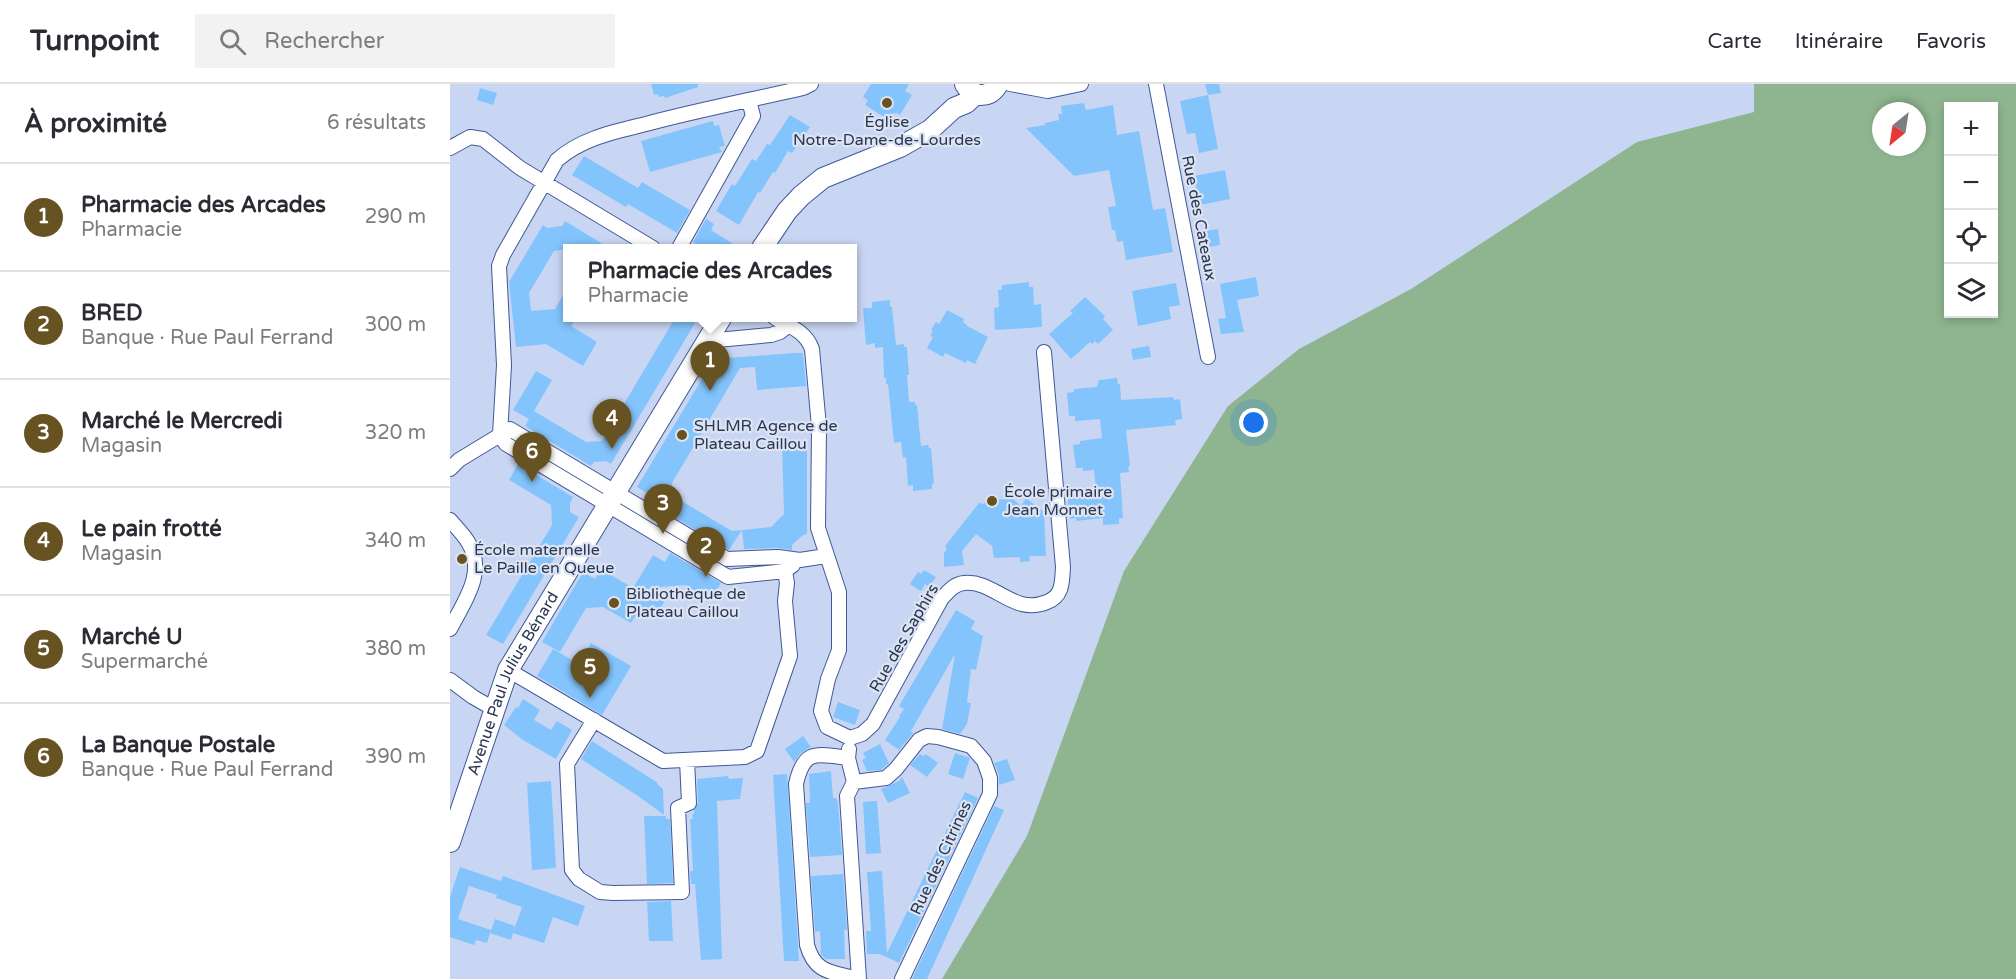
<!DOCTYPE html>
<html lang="fr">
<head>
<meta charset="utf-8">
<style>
	body { margin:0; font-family:"Varela Round",sans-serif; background:#f2f2f3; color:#2b2b33 }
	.controls { position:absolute; right:18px; top:18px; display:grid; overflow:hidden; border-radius:0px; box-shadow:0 3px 9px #0003 }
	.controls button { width:54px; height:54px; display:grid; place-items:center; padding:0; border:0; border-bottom:2px solid #e1e1e2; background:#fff; color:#2b2b33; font:30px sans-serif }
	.compass { position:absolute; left:1422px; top:18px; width:54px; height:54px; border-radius:50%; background:#fff; box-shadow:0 3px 9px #0003; rotate:210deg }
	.you { position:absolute; left:804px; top:339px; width:21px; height:21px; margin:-15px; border:4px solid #fff; border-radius:50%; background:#1a73e8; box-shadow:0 0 0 9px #1a73e833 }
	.badge { display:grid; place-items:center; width:39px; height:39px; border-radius:50%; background:#675221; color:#fff; font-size:20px; font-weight:700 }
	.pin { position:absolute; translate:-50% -50px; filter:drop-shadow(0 2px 3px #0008) }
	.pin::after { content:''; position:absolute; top:32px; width:21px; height:18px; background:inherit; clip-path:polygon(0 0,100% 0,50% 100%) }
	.popup { position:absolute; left:113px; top:160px; width:294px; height:78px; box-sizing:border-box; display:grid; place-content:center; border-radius:0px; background:#fff; filter:drop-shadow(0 2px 4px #0005); font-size:20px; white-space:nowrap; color:#7c7c81 }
	.popup b { font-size:22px; color:#2b2b33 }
	.popup::after { content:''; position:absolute; left:50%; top:100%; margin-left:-12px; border:12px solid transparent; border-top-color:#fff }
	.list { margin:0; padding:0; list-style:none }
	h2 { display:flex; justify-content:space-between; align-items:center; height:78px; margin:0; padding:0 24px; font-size:26px }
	h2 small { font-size:20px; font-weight:400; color:#7c7c81 }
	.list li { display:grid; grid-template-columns:39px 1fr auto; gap:18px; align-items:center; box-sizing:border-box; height:108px; padding:0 24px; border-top:2px solid #e1e1e2 }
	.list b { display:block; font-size:22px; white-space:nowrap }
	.list p { margin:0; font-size:20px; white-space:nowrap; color:#7c7c81 }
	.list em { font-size:20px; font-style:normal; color:#7c7c81 }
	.icon { flex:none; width:33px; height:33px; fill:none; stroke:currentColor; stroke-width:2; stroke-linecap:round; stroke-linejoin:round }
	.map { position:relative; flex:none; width:1566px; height:895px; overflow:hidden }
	header { display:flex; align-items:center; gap:36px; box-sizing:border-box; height:84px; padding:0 30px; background:#fff; border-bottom:2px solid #e1e1e2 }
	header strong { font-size:28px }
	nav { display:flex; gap:33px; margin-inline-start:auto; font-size:21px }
	.search { width:420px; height:54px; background:#f2f2f3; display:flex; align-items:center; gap:15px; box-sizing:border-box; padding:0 21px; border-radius:0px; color:#7c7c81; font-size:22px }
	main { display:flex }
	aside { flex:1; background:#fff }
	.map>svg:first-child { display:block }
	.grass { fill:#8eb590; fill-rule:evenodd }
	.building { fill:#83c4fd }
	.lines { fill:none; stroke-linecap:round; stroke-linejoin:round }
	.minor-casing { stroke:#405896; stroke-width:16 }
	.secondary-casing { stroke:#405896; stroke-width:22 }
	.minor { stroke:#fff; stroke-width:14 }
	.secondary { stroke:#fff; stroke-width:20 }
	.poi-dot { fill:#675221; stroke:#dce3f2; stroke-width:2 }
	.labels { text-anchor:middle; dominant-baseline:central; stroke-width:4.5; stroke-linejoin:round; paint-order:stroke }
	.poi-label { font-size:16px; fill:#2a3652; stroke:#dce3f2; text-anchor:start }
	.street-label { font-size:16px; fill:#2a3652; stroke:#dce3f2 }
</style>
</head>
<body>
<header>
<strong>Turnpoint</strong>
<div class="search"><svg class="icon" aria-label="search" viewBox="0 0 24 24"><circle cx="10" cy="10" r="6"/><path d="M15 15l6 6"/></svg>Rechercher</div>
<nav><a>Carte</a><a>Itinéraire</a><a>Favoris</a></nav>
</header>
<main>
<aside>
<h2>À proximité<small>6 résultats</small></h2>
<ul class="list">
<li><span class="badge">1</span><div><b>Pharmacie des Arcades</b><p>Pharmacie</p></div><em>290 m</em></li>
<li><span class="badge">2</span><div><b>BRED</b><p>Banque · Rue Paul Ferrand</p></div><em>300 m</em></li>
<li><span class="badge">3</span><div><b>Marché le Mercredi</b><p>Magasin</p></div><em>320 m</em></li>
<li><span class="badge">4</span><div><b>Le pain frotté</b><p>Magasin</p></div><em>340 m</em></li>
<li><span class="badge">5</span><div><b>Marché U</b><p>Supermarché</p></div><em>380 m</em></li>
<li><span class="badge">6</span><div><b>La Banque Postale</b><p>Banque · Rue Paul Ferrand</p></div><em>390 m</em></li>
</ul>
</aside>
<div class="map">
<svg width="1566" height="895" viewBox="0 0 1566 895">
	<rect width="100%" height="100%" fill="#c9d6f3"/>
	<path class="grass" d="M 1304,0 L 1566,0 L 1566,895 L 492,895 L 577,752 L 674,487 L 778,322 L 849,265 L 961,205 L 1187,58 L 1304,28 ZM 1498,22 L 1544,22 L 1544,230 L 1498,230 ZM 1431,27 L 1467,27 L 1467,63 L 1431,63 Z"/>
	<path class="building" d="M 201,0 L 248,0 L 248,3 L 215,14 L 214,12 L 209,13 L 208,10 L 204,11 Z
		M 421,0 L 459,0 L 455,7 L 462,11 L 450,31 L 447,29 L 436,31 L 434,33 L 415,21 L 418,16 L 413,13 Z
		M 755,0 L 769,0 L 771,9 L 758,11 Z
		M 30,4 L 47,9 L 43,21 L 27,16 Z
		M 758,11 L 768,65 L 749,69 L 745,49 L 737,50 L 730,17 Z
		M 634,19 L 636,26 L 663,21 L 667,51 L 689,47 L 703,126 L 715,124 L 723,168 L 676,176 L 673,157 L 667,158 L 665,146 L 662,146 L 658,123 L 666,122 L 659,86 L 624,92 L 576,44 L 595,41 L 595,39 L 609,36 L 608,30 L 612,30 L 611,22 Z
		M 340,31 L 360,43 L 342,69 L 338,67 L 325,89 L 323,88 L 310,109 L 308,108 L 289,141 L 266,127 L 282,100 L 285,102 L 302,75 L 306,77 L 317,60 L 320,61 Z
		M 263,37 L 264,42 L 269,41 L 275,62 L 269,63 L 272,68 L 200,88 L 191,57 Z
		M 134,72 L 188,104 L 192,98 L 240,126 L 227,149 L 178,120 L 176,123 L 122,91 Z
		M 775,86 L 780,115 L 750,121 L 744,92 Z
		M 256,135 L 264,140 L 261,146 L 291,165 L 253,165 L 243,158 Z
		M 115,137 L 161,165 L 117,165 L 104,167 L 79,209 L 81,227 L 105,225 L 117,204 L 117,234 L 127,234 L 121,242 L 147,258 L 133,282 L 96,260 L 66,263 L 59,198 L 93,141 L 97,144 L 112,142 Z
		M 768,145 L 770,161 L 754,164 L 750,148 Z
		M 806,193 L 809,212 L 787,216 L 794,248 L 771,250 L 768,235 L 776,234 L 770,200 Z
		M 579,198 L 579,203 L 583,203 L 584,221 L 591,220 L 592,243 L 545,246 L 544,224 L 549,223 L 548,206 L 552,206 L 552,201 Z
		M 726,199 L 730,221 L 719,223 L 721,235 L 688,242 L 682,207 Z
		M 635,213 L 655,232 L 653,235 L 663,246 L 648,260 L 645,257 L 642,260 L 640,258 L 621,275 L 599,250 L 623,229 L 620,227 Z
		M 440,216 L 440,223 L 442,223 L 446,261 L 454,260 L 454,263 L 457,263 L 459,291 L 457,291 L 459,318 L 465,318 L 465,321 L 467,321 L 471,362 L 478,361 L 479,364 L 481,364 L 484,399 L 482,400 L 482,405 L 463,407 L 463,401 L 458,402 L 456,373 L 453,374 L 451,358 L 444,359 L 438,300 L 436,300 L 436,294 L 434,294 L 433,263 L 425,264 L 425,259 L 416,261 L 413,224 L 422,224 L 422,218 Z
		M 497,226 L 514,235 L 513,238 L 517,241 L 517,242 L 538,253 L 525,280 L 517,276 L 516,279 L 495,269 L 493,273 L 477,264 L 483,253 L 480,252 L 483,247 L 481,246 L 486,238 L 489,240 Z
		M 225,234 L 248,234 L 161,380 L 156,377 L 144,378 L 141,382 L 75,342 L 79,335 L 63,326 L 86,287 L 102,296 L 84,327 L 136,358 L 152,357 Z
		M 699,262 L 701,273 L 683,276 L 681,265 Z
		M 345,269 L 353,269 L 356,302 L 307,306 L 305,283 L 290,284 L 222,399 L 223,412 L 282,447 L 321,443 L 334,430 L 332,359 L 357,357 L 357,450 L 353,451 L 342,461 L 342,466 L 328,464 L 294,465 L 292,446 L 279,466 L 194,415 L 197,409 L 187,403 L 264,275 Z
		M 667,294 L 668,300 L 670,300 L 671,316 L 723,313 L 724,316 L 730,315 L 732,335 L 725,336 L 726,341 L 676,346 L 680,382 L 678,383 L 679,388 L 670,389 L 673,434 L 669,434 L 669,440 L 653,441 L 653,434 L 626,437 L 626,434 L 620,435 L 617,410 L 623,409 L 623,407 L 646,405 L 644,386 L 633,387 L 633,384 L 626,384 L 623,361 L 630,360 L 630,357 L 652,354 L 650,335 L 625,337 L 625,332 L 619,332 L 617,309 L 624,308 L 624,305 L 647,303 L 649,296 Z
		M 68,380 L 123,413 L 120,419 L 120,428 L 129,433 L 53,560 L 36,551 L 102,441 L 101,421 L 59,396 Z
		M 576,414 L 594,428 L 596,472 L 579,472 L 580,477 L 570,478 L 570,473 L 544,474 L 542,462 L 526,450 L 512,467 L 514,481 L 494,483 L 494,468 L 497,466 L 495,462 L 529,419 L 534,420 L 536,416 L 563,415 L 571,422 Z
		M 220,469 L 271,499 L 261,516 L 235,501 L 198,504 L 216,515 L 205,533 L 199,530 L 196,535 L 187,530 L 181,539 L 153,523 L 136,524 L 110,568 L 92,558 L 133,488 L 145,495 L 151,485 L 183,504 L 203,471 L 215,478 Z
		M 474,486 L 486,493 L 479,503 L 475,500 L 471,507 L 460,500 L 468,488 L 471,490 Z
		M 506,526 L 525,537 L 521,545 L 533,552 L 526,586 L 521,585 L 517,619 L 521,619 L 517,640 L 510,650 L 492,645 L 505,570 L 461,647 L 463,649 L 449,666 L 435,656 L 450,633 L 449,632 L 454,625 L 449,622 Z
		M 141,559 L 181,582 L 152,631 L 87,592 L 103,565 L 129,580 Z
		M 73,615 L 90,626 L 84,636 L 101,646 L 107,637 L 122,646 L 106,675 L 73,656 L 54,641 L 66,623 L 68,624 Z
		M 388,618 L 410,626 L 405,641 L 383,633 Z
		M 353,652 L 361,663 L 351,669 L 344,678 L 335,665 Z
		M 142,657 L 208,699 L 207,700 L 213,705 L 214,731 L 191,714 L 131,675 Z
		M 430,660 L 439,679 L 431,686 L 417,687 L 412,676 L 416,674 L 413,669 Z
		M 505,669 L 520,674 L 513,695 L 498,690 Z
		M 470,670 L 473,672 L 476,670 L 488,679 L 477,693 L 460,681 Z
		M 557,675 L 565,696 L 549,701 L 549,691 L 544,679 Z
		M 381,687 L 383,714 L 386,714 L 388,719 L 392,771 L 360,773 L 356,719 L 360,719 L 359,690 Z
		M 337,690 L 349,877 L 334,877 L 323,691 Z
		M 278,692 L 279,695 L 293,694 L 290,715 L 267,717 L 272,875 L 251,876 L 245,800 L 241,800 L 240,787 L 243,787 L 240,735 L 243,735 L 242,730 L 244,730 L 244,726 L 248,719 L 247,695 Z
		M 452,693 L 460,709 L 438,719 L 431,705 L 449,697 Z
		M 101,697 L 106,784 L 82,786 L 77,699 Z
		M 515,708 L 528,714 L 449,879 L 430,870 L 417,870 L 416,847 L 421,847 L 417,788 L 432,787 L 437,869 Z
		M 427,717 L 431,769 L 416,770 L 413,718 Z
		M 544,722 L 554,726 L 477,895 L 462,895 Z
		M 194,732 L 216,732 L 216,735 L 220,735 L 223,799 L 197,800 Z
		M 10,783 L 51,797 L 53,792 L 135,822 L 128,842 L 103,833 L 94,859 L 63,849 L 72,823 L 46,814 L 47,811 L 19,802 L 8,835 L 41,846 L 37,859 L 26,856 L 24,861 L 0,853 L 0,813 Z
		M 393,790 L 397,846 L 394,846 L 395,875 L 376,875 L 371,871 L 370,847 L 365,848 L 361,792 Z
		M 221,817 L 223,857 L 199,857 L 197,818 Z
		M 45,835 L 65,842 L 61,856 L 40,849 Z"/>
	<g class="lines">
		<g class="minor-casing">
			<path id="minor" d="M 560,0 L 598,7 L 631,0
				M 706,0 L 758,273
				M 0,64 L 20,53 L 33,55 L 70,84 L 203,164
				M 229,164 L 303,32 L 299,16
				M 325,234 C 340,242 356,248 362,265 L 369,343 L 368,444 L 389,508 L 389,566 L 378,595 L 371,627 L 377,643 L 400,654 L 412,650 L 423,640 L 492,514 C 499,507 504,500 514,499 C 545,496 563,532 597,518 C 613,512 612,498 613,483 L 594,268
				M 256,257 L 321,251 L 330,248 L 339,241
				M 50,351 L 54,281 L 49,182 L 53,171 L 107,76 C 132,54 164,48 196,40 C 248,26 301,16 353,4 L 361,0
				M 50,351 L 56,360 L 278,493 L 335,487 L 343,481
				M 0,385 L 9,376 L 60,345 L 277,475 L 328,473 L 350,476 L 376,472
				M 0,436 C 6,443 13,450 18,458 C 37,488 14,518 0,545
				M 58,586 L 213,677 L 295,673 L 307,667 L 340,572 L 335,517 L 337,499 L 335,487
				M 0,596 L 23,613 L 44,625
				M 144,636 L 117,680 L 122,786 L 129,795 L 150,808 L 163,809 L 232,808 L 228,724 L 239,719 L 237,676
				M 399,665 L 398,674 L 404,698 L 397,712 L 409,895
				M 398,674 C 367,670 354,664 346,700 L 357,861 C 365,890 383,888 408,895
				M 404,698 L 436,694 L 446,685 L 469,656 L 477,652 L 488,653 L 521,662 L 534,677 L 540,694 L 540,710 L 452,895"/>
		</g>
		<g class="secondary-casing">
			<g id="secondary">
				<path d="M 515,0 C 524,15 540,14 548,0"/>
				<path d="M 312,164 L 337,127 L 351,112 L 373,94 L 450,63 L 480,46 L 504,24 L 516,19 L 526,10"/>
				<path id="s1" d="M 0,758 L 58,586 L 271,234"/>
			</g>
		</g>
		<use href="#minor" class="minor"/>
		<use href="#secondary" class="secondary"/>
	</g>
	<g class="poi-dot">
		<circle cx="437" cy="19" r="6"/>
		<circle cx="232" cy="351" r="6"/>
		<circle cx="542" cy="417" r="6"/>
		<circle cx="12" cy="475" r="6"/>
		<circle cx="164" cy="519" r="6"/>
	</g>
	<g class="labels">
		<g class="poi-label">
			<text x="437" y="38" text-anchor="middle">Église<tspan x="437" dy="18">Notre-Dame-de-Lourdes</tspan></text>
			<text x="244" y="342">SHLMR Agence de<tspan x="244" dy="18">Plateau Caillou</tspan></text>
			<text x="554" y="408">École primaire<tspan x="554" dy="18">Jean Monnet</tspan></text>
			<text x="24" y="466">École maternelle<tspan x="24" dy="18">Le Paille en Queue</tspan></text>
			<text x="176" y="510">Bibliothèque de<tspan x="176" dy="18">Plateau Caillou</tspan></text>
		</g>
		<g class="street-label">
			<text transform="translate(749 134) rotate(79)">Rue des Cateaux</text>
			<text transform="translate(454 554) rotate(-60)">Rue des Saphirs</text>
			<text stroke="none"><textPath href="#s1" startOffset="171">Avenue Paul Julius Bénard</textPath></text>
			<text transform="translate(491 774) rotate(-65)">Rue des Citrines</text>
		</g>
	</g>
</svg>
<div class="controls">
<button>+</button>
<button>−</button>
<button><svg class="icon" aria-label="locate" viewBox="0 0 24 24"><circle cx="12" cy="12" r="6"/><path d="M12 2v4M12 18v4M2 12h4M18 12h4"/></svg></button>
<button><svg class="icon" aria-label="layers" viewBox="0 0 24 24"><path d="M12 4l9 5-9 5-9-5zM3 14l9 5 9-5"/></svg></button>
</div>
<svg class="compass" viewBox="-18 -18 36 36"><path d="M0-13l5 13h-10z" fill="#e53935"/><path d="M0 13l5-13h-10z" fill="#7c7c81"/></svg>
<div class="you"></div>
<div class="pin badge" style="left:260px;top:307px">1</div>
<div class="popup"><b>Pharmacie des Arcades</b>Pharmacie</div>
<div class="pin badge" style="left:256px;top:493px">2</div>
<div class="pin badge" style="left:213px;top:450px">3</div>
<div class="pin badge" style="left:162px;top:365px">4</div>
<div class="pin badge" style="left:140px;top:614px">5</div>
<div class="pin badge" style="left:82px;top:398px">6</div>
</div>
</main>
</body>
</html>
